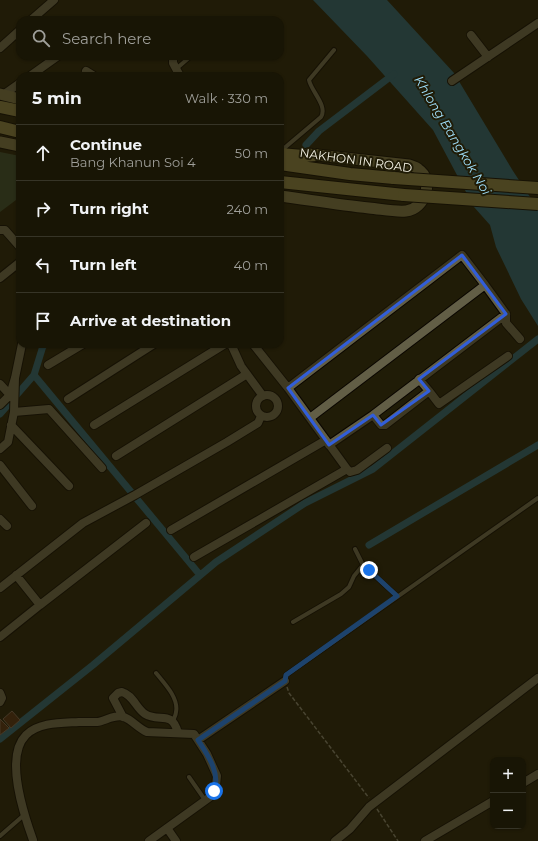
<!DOCTYPE html>
<html lang="en">
<head>
<meta charset="utf-8">
<style>
	body { margin:0; font-family:Montserrat,sans-serif; background:#211e0f; color:#f1f3f6 }
	.controls { position:absolute; right:12px; bottom:12px; display:grid; overflow:hidden; border-radius:8px; box-shadow:0 1px 3px #0004 }
	.controls button { width:36px; height:36px; display:grid; place-items:center; padding:0; border:0; border-bottom:1px solid #363427; background:#181505; color:#f1f3f6; font:20px sans-serif }
	.stop { position:absolute; width:12px; height:12px; margin:-9px; border:3px solid #1a73e8; border-radius:50%; background:#fff }
	.stop.end { background:#1a73e8; border-color:#fff; box-shadow:0 1px 4px #0008 }
	.list { margin:0; padding:0; list-style:none }
	h2 { display:flex; justify-content:space-between; align-items:center; height:52px; margin:0; padding:0 16px; font-size:17px }
	h2 small { font-size:13px; font-weight:400; color:#9f9f9a }
	.list li { display:grid; grid-template-columns:26px 1fr auto; gap:12px; align-items:center; box-sizing:border-box; height:56px; padding:0 16px; border-top:1px solid #363427 }
	.list b { display:block; font-size:15px; white-space:nowrap }
	.list p { margin:0; font-size:13px; white-space:nowrap; color:#9f9f9a }
	.list em { font-size:13px; font-style:normal; color:#9f9f9a }
	.icon { flex:none; width:22px; height:22px; fill:none; stroke:currentColor; stroke-width:2; stroke-linecap:round; stroke-linejoin:round }
	.map { position:relative; flex:none; width:538px; height:841px; overflow:hidden }
	.search { position:absolute; background:#181505; box-shadow:0 1px 3px #0004; left:16px; top:16px; width:268px; height:44px; display:flex; align-items:center; gap:10px; box-sizing:border-box; padding:0 14px; border-radius:12px; color:#9f9f9a; font-size:15px }
	.panel { position:absolute; background:#181505; box-shadow:0 1px 3px #0004; left:16px; top:72px; width:268px; height:276px; border-radius:12px }
	.map>svg:first-child { display:block }
	.green { fill:#34432c }
	.water { fill:#26596c }
	.lines { fill:none; stroke-linecap:round; stroke-linejoin:round }
	.canal { stroke:#26596c; stroke-width:7 }
	.building { fill:#4a2910; stroke:#705b4c }
	.lane-casing { stroke:#0a0600; stroke-width:6 }
	.street-casing { stroke:#0a0600; stroke-width:10 }
	.secondary-casing { stroke:#0a0600; stroke-width:13 }
	.primary-casing { stroke:#0a0600; stroke-width:14 }
	.path { stroke:#797664; stroke-width:1.5; stroke-dasharray:4 2; stroke-linecap:butt }
	.lane { stroke:#625e46; stroke-width:4 }
	.street { stroke:#625e46; stroke-width:8 }
	.secondary { stroke:#6f6942; stroke-width:11 }
	.primary { stroke:#7c743e; stroke-width:12 }
	.primary-bridge-casing { stroke:#0a0600; stroke-width:14; stroke-linecap:butt }
	.primary-bridge { stroke:#7c743e; stroke-width:12 }
	.route { stroke:#1a73e8; stroke-width:5 }
	.marked { fill:none; stroke:#325ed9; stroke-width:3; stroke-linejoin:round }
	.labels { text-anchor:middle; dominant-baseline:central; stroke-width:4; stroke-linejoin:round; paint-order:stroke }
	.street-label { font-size:12px; fill:#f4f2e5; stroke:#201c07 }
	.water-label { font-size:13px; font-style:italic; fill:#9fdef9; stroke:#201c07 }
</style>
</head>
<body>
<div class="map">
<svg width="538" height="841" viewBox="0 0 538 841">
	<rect width="100%" height="100%" fill="#201c07"/>
	<path class="green" d="M 0,152 L 20,156 L 20,197 L 0,212 Z"/>
	<path class="water" d="M 313,0 L 387,0 L 454,73 L 513,171 L 538,209 L 538,326 L 521,299 L 496,247 L 490,225 L 474,207 L 433,130 L 367,56 Z"/>
	<g class="lines">
		<path class="canal" d="M 306,145 L 319,131 L 394,74
			M 34,375 L 200,575
			M 0,414 L 34,375 L 43,346 L 46,344
			M 369,545 L 538,445
			M 0,739 L 93,665 L 216,562 L 305,503 L 373,469 L 538,339"/>
	</g>
	<path class="building" d="M 12,711 L 20,720 L 11,728 L 3,719 Z
		M 0,719 L 9,728 L 0,735 Z"/>
	<g class="lines">
		<g class="lane-casing">
			<path id="lane" d="M 176,69 L 191,56
				M 282,150 L 321,117 C 328,106 311,91 309,80 L 334,50
				M 355,549 L 363,565 L 397,596
				M 293,622 L 341,594 L 349,587 L 354,576 L 363,565
				M 156,673 C 164,683 179,698 176,712 C 176,715 174,718 173,721
				M 285,681 L 286,675 L 538,498
				M 189,777 L 205,800
				M 0,836 L 24,815"/>
		</g>
		<g class="street-casing">
			<path id="street" d="M 31,20 L 54,0
				M 471,35 L 488,57
				M 0,48 L 20,30
				M 173,56 L 173,63 L 180,76
				M 86,71 L 94,76
				M 30,76 L 58,56
				M 452,81 L 538,23
				M 3,95 L 20,83
				M 0,230 L 5,230 L 20,247
				M 0,278 L 20,262
				M 506,314 L 506,323 L 520,339
				M 231,344 L 241,366 L 263,396
				M 48,365 L 83,344
				M 0,384 L 10,395
				M 288,388 L 462,255 L 485,285 L 310,418
				M 429,391 L 439,404 L 508,356
				M256 406a11 11 0 1 1 22 0a11 11 0 1 1-22 0Z
				M 68,399 L 154,344
				M 0,405 L 10,395 L 15,378 L 22,344
				M 14,412 L 49,409 L 102,468
				M 373,415 L 381,425 L 385,425 L 429,391 L 419,379
				M 11,425 L 69,486
				M 94,425 L 225,344
				M 329,445 L 373,415 L 506,314 L 485,285
				M 0,449 L 8,442 L 14,412 L 15,378
				M 116,456 L 247,374
				M 0,465 L 32,506
				M 347,469 L 350,472 L 357,470 L 387,448
				M 0,519 L 7,526
				M 171,530 L 326,440
				M 194,557 L 347,469 L 288,388 L 253,344
				M 0,588 L 83,523 L 135,495 L 227,442 L 258,423 L 261,416
				M 40,605 L 146,523
				M 0,637 L 40,605 L 16,575
				M 0,693 L 2,698 L 0,702
				M 123,717 L 113,698 L 118,693 L 122,692 C 133,695 136,708 145,714 C 159,723 172,709 178,733
				M 198,740 L 285,681
				M 523,783 L 538,774
				M 167,828 L 176,841
				M 33,840 C 24,815 4,757 26,735 C 39,722 62,723 79,722 C 85,722 91,722 97,722 C 105,721 115,714 124,717 C 132,720 138,728 147,732 L 194,734 L 207,754 L 217,776 L 216,785 L 214,791 L 210,797 L 149,841
				M 335,841 L 350,829 L 369,807 L 538,678
				M 425,841 L 493,801"/>
		</g>
		<g class="secondary-casing">
			<path id="secondary" d="M 0,94 L 20,99
				M 0,142 L 20,146
				M 280,196 C 310,200 339,205 369,208 C 381,209 394,212 406,211 C 425,209 435,180 418,169 C 416,167 412,166 409,165 L 308,154"/>
		</g>
		<g class="primary-casing">
			<path id="primary" d="M 0,107 L 20,111
				M 0,127 L 20,132
				M 280,154 L 303,156 L 316,155
				M 280,164 L 350,174 L 394,178
				M 280,182 L 404,195"/>
		</g>
		<path class="path" d="M 287,687 L 289,693 L 369,798
			M 377,809 L 398,841"/>
		<use href="#lane" class="lane"/>
		<use href="#street" class="street"/>
		<use href="#secondary" class="secondary"/>
		<use href="#primary" class="primary"/>
		<g class="primary-bridge-casing">
			<path id="primary-bridge" d="M 394,178 L 538,188
				M 404,195 L 538,204"/>
		</g>
		<use href="#primary-bridge" class="primary-bridge"/>
	</g>
	<g class="lines">
		<path class="route" d="M 214,791 C 221,773 207,754 198,740 L 285,681 L 286,675 L 397,596 L 369,570"/>
	</g>
	<path d="M0 0H538V841H0ZM 462,255 L 506,314 L 419,379 L 429,391 L 381,425 L 373,415 L 329,445 L 288,388 Z" fill="#201c07" fill-opacity=".55" fill-rule="evenodd"/>
	<path class="marked" d="M 462,255 L 506,314 L 419,379 L 429,391 L 381,425 L 373,415 L 329,445 L 288,388 Z"/>
	<g class="labels">
		<g class="street-label">
			<text transform="translate(356 160) rotate(8)">NAKHON IN ROAD</text>
		</g>
		<g class="water-label">
			<text transform="translate(453 135) rotate(59)">Khlong Bangkok Noi</text>
		</g>
	</g>
</svg>
<div class="controls">
<button>+</button>
<button>−</button>
</div>
<div class="stop" style="left:214px;top:791px"></div>
<div class="stop end" style="left:369px;top:570px"></div>
<div class="search"><svg class="icon" aria-label="search" viewBox="0 0 24 24"><circle cx="10" cy="10" r="6"/><path d="M15 15l6 6"/></svg>Search here</div>
<section class="panel">
<h2>5 min<small>Walk · 330 m</small></h2>
<ul class="list">
<li><svg class="icon" aria-label="ahead" viewBox="0 0 24 24"><path d="M12 20V5M6 11l6-6 6 6"/></svg><div><b>Continue</b><p>Bang Khanun Soi 4</p></div><em>50 m</em></li>
<li><svg class="icon" aria-label="right" viewBox="0 0 24 24"><path d="M7 20v-9h11M14 6l5 5-5 5"/></svg><div><b>Turn right</b></div><em>240 m</em></li>
<li><svg class="icon" aria-label="left" viewBox="0 0 24 24"><path d="M17 20v-9H6M10 6l-5 5 5 5"/></svg><div><b>Turn left</b></div><em>40 m</em></li>
<li><svg class="icon" aria-label="arrive" viewBox="0 0 24 24"><path d="M6 21V4h12l-3 4 3 4H6"/></svg><div><b>Arrive at destination</b></div></li>
</ul>
</section>
</div>
</body>
</html>
